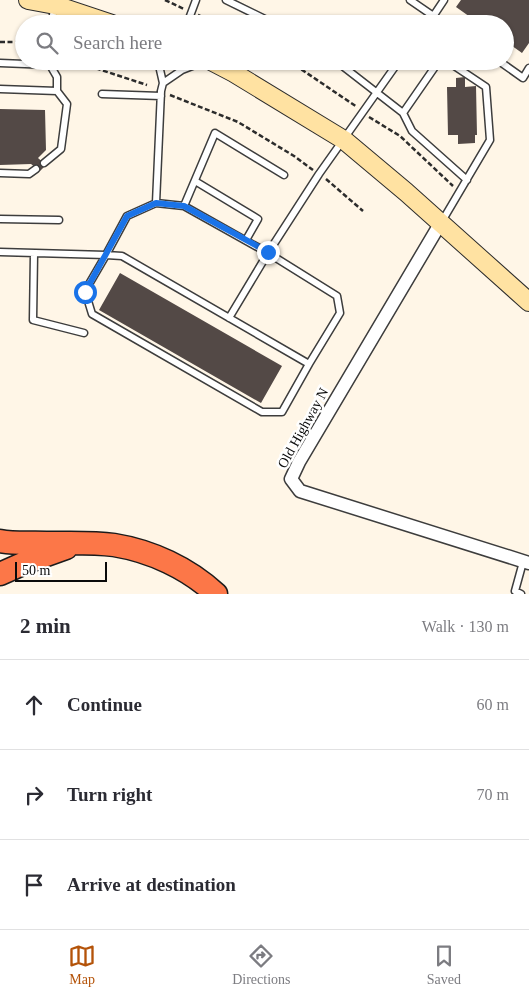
<!DOCTYPE html>
<html lang="en">
<head>
<meta charset="utf-8">
<style>
	body { margin:0; font-family:Georgia,serif; background:#f7f7f7; color:#2b2b33 }
	.scale { position:absolute; left:15px; bottom:12px; width:92px; box-sizing:border-box; padding-left:5px; border:2px solid #0a0a0a; border-top:0; font-size:14px; line-height:18px; white-space:nowrap; color:#0a0a0a; -webkit-text-stroke:4px #fff; paint-order:stroke }
	.stop { position:absolute; width:15px; height:15px; margin:-11px; border:4px solid #1a73e8; border-radius:50%; background:#fff }
	.stop.end { background:#1a73e8; border-color:#fff; box-shadow:0 1px 5px #0008 }
	.list { margin:0; padding:0; list-style:none }
	h2 { display:flex; justify-content:space-between; align-items:center; height:65px; margin:0; padding:0 20px; font-size:21px }
	h2 small { font-size:16px; font-weight:400; color:#7c7c81 }
	.list li { display:grid; grid-template-columns:32px 1fr auto; gap:15px; align-items:center; box-sizing:border-box; height:90px; padding:0 20px; border-top:1px solid #e1e1e2 }
	.list b { display:block; font-size:19px; white-space:nowrap }
	.list em { font-size:16px; font-style:normal; color:#7c7c81 }
	.icon { flex:none; width:28px; height:28px; fill:none; stroke:currentColor; stroke-width:2; stroke-linecap:round; stroke-linejoin:round }
	.map { position:relative; flex:none; width:529px; height:594px; overflow:hidden }
	.search { position:absolute; background:#fff; box-shadow:0 1px 4px #0004; left:15px; right:15px; top:15px; height:55px; display:flex; align-items:center; gap:12px; box-sizing:border-box; padding:0 18px; border-radius:28px; color:#7c7c81; font-size:19px }
	.sheet { height:335px; background:#fff }
	nav { display:flex; justify-content:space-around; align-items:center; box-sizing:border-box; height:70px; border-top:1px solid #e1e1e2; background:#fff; font-size:14px; color:#7c7c81 }
	nav a { display:grid; justify-items:center; gap:2px }
	nav .on { color:#b45309 }
	.map>svg:first-child { display:block }
	.building { fill:#534946 }
	.lines { fill:none; stroke-linecap:round; stroke-linejoin:round }
	.lane-casing { stroke:#3d3d3d; stroke-width:9 }
	.street-casing { stroke:#3d3d3d; stroke-width:15 }
	.secondary-casing { stroke:#2c2c2c; stroke-width:20 }
	.highway-casing { stroke:#1b1b1b; stroke-width:25 }
	.path { stroke:#2c2c2c; stroke-width:2.5; stroke-dasharray:5 2.5; stroke-linecap:butt }
	.lane { stroke:#fff; stroke-width:6 }
	.street { stroke:#fff; stroke-width:12 }
	.secondary { stroke:#ffe2a2; stroke-width:18 }
	.highway { stroke:#fc7748; stroke-width:22 }
	.route { stroke:#1a73e8; stroke-width:6 }
	.labels { text-anchor:middle; dominant-baseline:central; stroke-width:5; stroke-linejoin:round; paint-order:stroke }
	.street-label { font-size:14px; fill:#0a0a0a; stroke:#fff }
</style>
</head>
<body>
<div class="map">
<svg width="529" height="594" viewBox="0 0 529 594">
	<rect width="100%" height="100%" fill="#fff6e7"/>
	<path class="building" d="M 461,0 L 529,0 L 529,43 L 522,53 L 505,41 L 505,24 L 480,24 L 456,7 Z
		M 465,77 L 465,87 L 476,86 L 477,135 L 475,135 L 475,143 L 458,144 L 458,135 L 448,135 L 447,87 L 456,87 L 456,78 Z
		M 0,109 L 45,110 L 46,150 L 38,158 L 46,165 L 40,171 L 31,164 L 0,165 Z
		M 120,273 L 282,366 L 261,403 L 99,310 Z"/>
	<g class="lines">
		<g class="lane-casing">
			<path id="lane" d="M 226,0 L 275,24
				M 410,0 L 445,24
				M 51,24 L 55,6
				M 187,24 L 196,0
				M 428,24 L 444,0
				M 336,61 L 403,113 L 412,131 L 467,180
				M 499,61 L 523,78 L 529,68
				M 0,63 L 50,65 L 57,77 L 57,91 L 0,89
				M 163,83 L 182,70 L 205,61
				M 102,94 L 161,96
				M 403,113 L 439,61
				M 44,163 L 61,149 L 67,104 L 57,91
				M 0,173 L 29,174 L 36,169
				M 195,181 L 258,219 L 246,240
				M 156,203 L 184,206 L 268,253 L 337,296 L 340,313 L 309,364 L 122,256 L 106,255 L 127,216 Z
				M 156,203 L 161,91 L 163,83 L 158,61
				M 184,206 L 215,133 L 284,175
				M 0,219 L 59,220
				M 441,223 L 490,140 L 486,87 L 447,61
				M 0,252 L 106,255 L 85,291 L 92,314 L 262,412 L 282,412 L 309,364
				M 34,254 L 33,320 L 84,333
				M 229,318 L 268,253 L 319,174 L 399,61
				M 521,594 L 515,591 L 523,562"/>
		</g>
		<g class="street-casing">
			<path id="street" d="M 440,224 L 299,462 L 291,479 L 300,491 L 529,563"/>
		</g>
		<g class="secondary-casing">
			<path id="secondary" d="M 28,0 L 55,5 L 112,24
				M 211,61 L 234,73 L 344,140 L 406,192 L 529,302"/>
		</g>
		<g class="highway-casing">
			<path id="highway" d="M 0,541 C 16,544 33,542 49,543 C 71,543 93,542 114,545 C 151,551 188,568 216,594
				M 0,574 L 27,562 L 66,548"/>
		</g>
		<path class="path" d="M 165,0 L 184,9
			M 198,15 L 218,24
			M 0,42 L 24,42
			M 83,61 L 89,66 L 147,85
			M 289,61 L 357,107
			M 170,95 L 238,122 L 294,156 L 313,170
			M 369,117 L 400,136 L 453,186
			M 326,179 L 363,211"/>
		<use href="#lane" class="lane"/>
		<use href="#street" class="street"/>
		<use href="#secondary" class="secondary"/>
		<use href="#highway" class="highway"/>
	</g>
	<g class="lines">
		<path class="route" d="M 85,292 L 127,216 L 156,203 L 184,206 L 268,252"/>
	</g>
	<g class="labels">
		<g class="street-label">
			<text transform="translate(303 428) rotate(-61)">Old Highway N</text>
		</g>
	</g>
</svg>
<div class="scale">50 m</div>
<div class="stop" style="left:85px;top:292px"></div>
<div class="stop end" style="left:268px;top:252px"></div>
<div class="search"><svg class="icon" aria-label="search" viewBox="0 0 24 24"><circle cx="10" cy="10" r="6"/><path d="M15 15l6 6"/></svg>Search here</div>
</div>
<section class="sheet">
<h2>2 min<small>Walk · 130 m</small></h2>
<ul class="list">
<li><svg class="icon" aria-label="ahead" viewBox="0 0 24 24"><path d="M12 20V5M6 11l6-6 6 6"/></svg><div><b>Continue</b></div><em>60 m</em></li>
<li><svg class="icon" aria-label="right" viewBox="0 0 24 24"><path d="M7 20v-9h11M14 6l5 5-5 5"/></svg><div><b>Turn right</b></div><em>70 m</em></li>
<li><svg class="icon" aria-label="arrive" viewBox="0 0 24 24"><path d="M6 21V4h12l-3 4 3 4H6"/></svg><div><b>Arrive at destination</b></div></li>
</ul>
</section>
<nav>
<a class="on"><svg class="icon" aria-label="map" viewBox="0 0 24 24"><path d="M3 6l6-2 6 2 6-2v14l-6 2-6-2-6 2zM9 4v14M15 6v14"/></svg>Map</a>
<a><svg class="icon" aria-label="directions" viewBox="0 0 24 24"><path d="M12 3l9 9-9 9-9-9zM9 14v-3h6M13 9l2 2-2 2"/></svg>Directions</a>
<a><svg class="icon" aria-label="saved" viewBox="0 0 24 24"><path d="M7 4h10v16l-5-4-5 4z"/></svg>Saved</a>
</nav>
</body>
</html>
